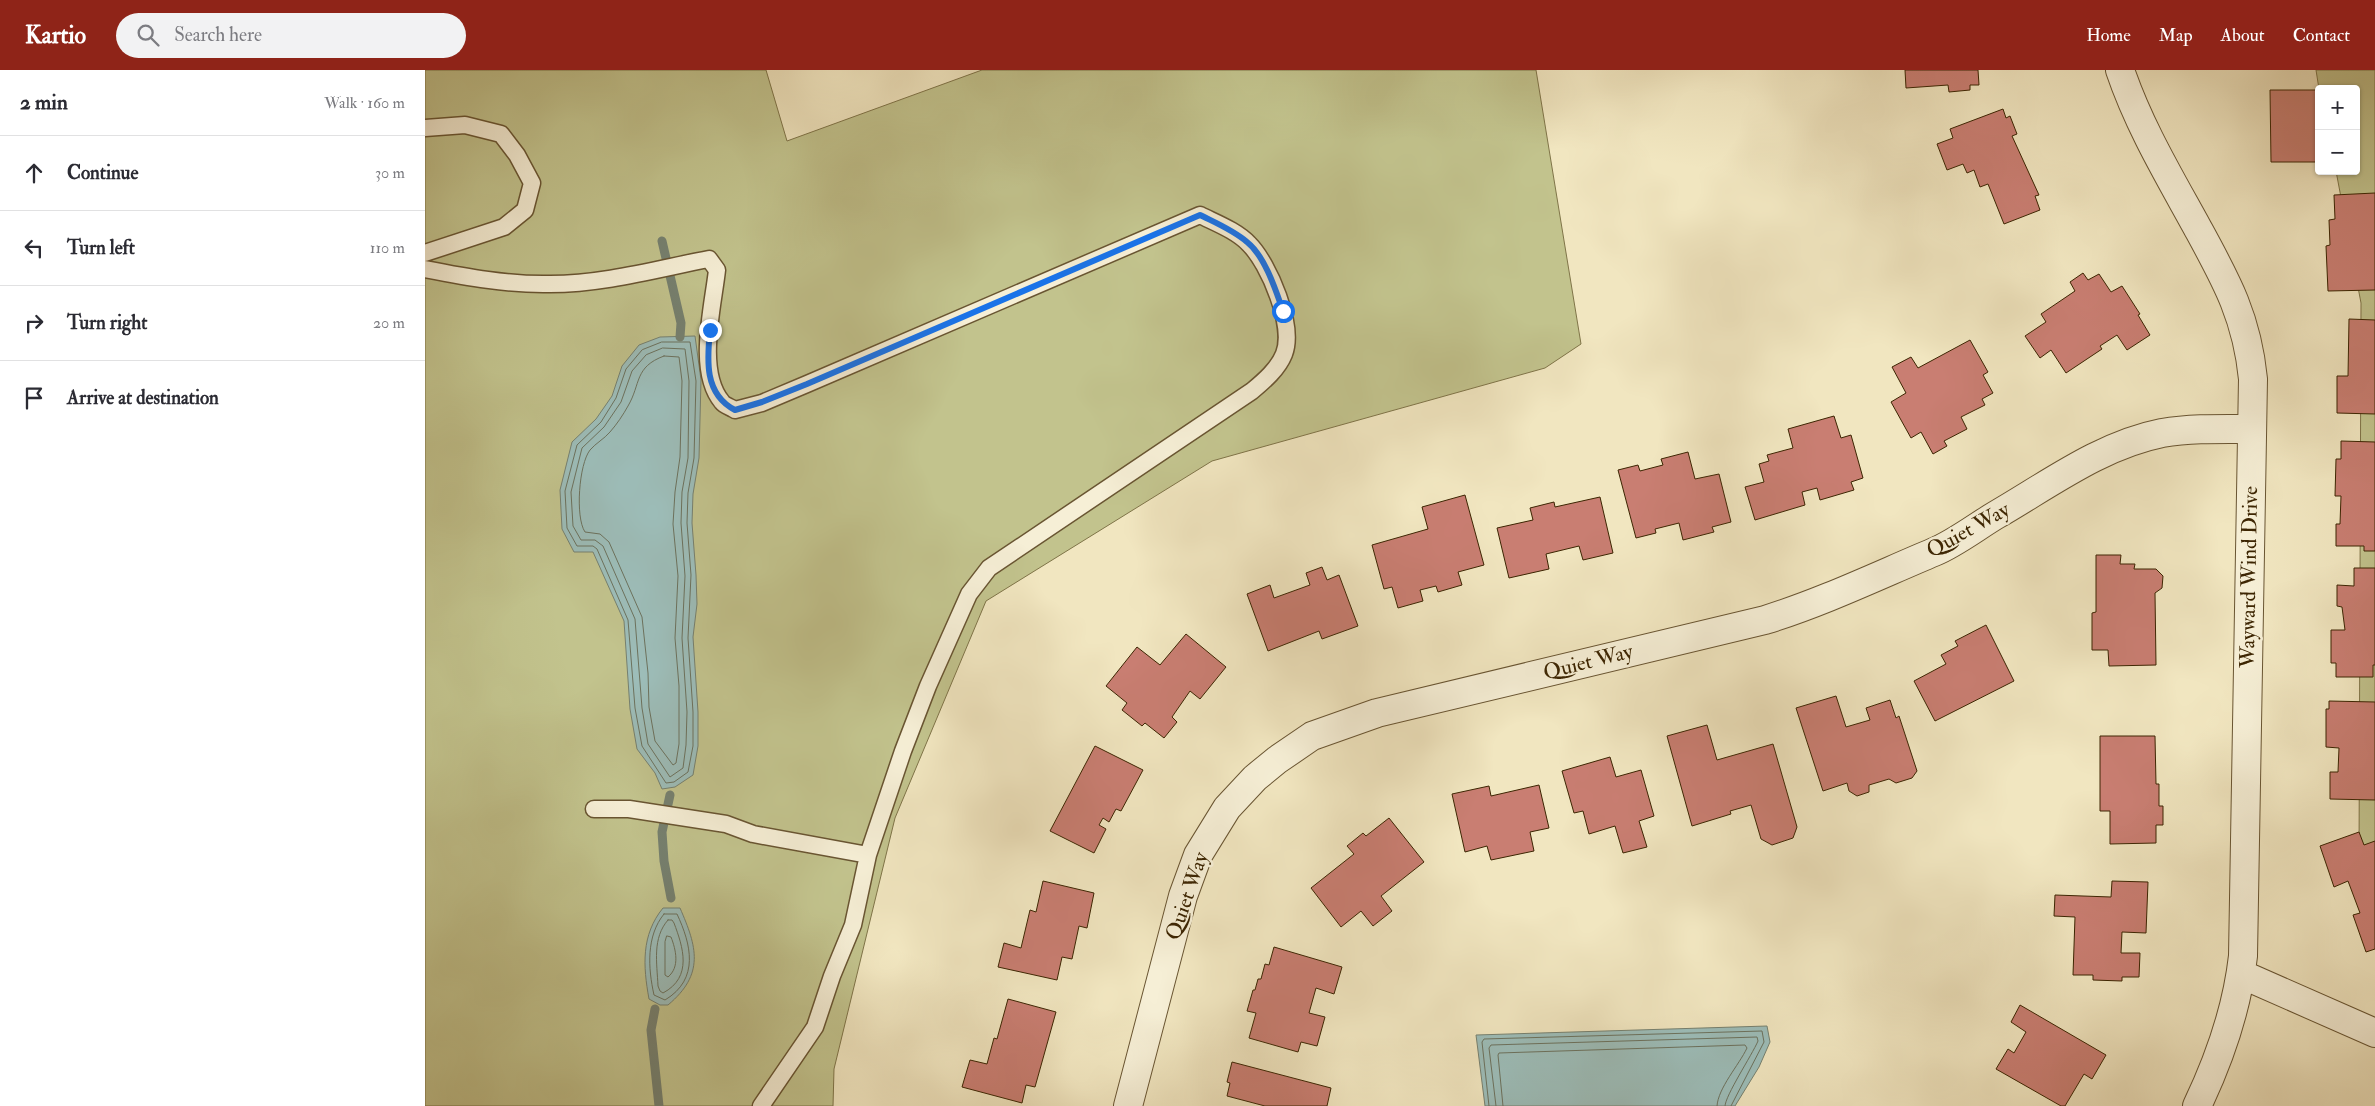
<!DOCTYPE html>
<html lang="en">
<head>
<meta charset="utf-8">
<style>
	body { margin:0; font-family:"IM FELL Double Pica",serif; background:#f2f2f3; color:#2b2b33 }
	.controls { position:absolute; right:15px; top:15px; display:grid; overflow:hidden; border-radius:5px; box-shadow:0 1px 4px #0004 }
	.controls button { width:45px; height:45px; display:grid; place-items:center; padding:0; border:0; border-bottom:1px solid #e1e1e2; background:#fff; color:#2b2b33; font:25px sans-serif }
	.stop { position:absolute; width:15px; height:15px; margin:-11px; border:4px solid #1a73e8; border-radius:50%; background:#fff }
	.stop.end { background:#1a73e8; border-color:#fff; box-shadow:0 1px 5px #0008 }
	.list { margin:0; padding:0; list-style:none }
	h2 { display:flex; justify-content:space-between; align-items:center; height:65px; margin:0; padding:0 20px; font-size:21px }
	h2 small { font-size:16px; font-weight:400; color:#7c7c81 }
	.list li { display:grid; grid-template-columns:32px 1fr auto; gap:15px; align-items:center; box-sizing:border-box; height:75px; padding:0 20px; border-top:1px solid #e1e1e2 }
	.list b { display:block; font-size:19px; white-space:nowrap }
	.list em { font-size:16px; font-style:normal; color:#7c7c81 }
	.icon { flex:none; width:28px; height:28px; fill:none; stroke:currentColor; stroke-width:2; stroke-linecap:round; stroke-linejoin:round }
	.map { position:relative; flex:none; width:1950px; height:1036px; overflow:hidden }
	header { display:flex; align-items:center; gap:30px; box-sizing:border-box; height:70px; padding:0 25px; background:#8f2418; color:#fff }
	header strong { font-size:24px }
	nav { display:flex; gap:28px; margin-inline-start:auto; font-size:18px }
	.search { width:350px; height:45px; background:#f2f2f3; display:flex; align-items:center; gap:12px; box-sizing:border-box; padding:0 18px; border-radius:28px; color:#7c7c81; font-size:19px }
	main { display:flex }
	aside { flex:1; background:#fff }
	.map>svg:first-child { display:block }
	.green { fill:#c2c38d; stroke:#7f7448 }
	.water { fill:#9dbeba; stroke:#768170 }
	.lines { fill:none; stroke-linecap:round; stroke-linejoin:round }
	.shore { stroke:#6c725e; stroke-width:1 }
	.stream { stroke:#768170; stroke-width:9 }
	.building { fill:#c97e72; stroke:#3c2502 }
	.lane-casing { stroke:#695532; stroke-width:19 }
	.street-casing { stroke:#695532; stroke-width:30 }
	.lane { stroke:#f6efd6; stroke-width:16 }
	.street { stroke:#f6efd6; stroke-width:28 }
	.route { stroke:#1a73e8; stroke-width:6 }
	.labels { text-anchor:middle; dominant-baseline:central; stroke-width:5; stroke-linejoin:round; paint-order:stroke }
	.street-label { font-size:21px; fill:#3c2502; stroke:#f6efd6 }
</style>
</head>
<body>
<header>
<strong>Kartio</strong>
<div class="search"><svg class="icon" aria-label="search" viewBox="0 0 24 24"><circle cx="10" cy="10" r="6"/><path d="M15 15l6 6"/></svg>Search here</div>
<nav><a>Home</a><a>Map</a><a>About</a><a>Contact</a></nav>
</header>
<main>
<aside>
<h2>2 min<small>Walk · 160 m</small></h2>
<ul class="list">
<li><svg class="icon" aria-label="ahead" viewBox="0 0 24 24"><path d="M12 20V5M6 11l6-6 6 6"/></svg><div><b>Continue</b></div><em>30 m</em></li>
<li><svg class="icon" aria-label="left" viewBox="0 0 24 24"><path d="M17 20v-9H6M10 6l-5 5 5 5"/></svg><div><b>Turn left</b></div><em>110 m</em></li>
<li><svg class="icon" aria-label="right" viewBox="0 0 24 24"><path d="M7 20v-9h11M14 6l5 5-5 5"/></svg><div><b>Turn right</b></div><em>20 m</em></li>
<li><svg class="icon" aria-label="arrive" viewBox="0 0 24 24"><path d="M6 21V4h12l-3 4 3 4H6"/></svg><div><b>Arrive at destination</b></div></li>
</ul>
</aside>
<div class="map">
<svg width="1950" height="1036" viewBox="0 0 1950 1036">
	<rect width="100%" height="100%" fill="#f1e6c0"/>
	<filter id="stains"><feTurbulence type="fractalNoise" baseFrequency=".004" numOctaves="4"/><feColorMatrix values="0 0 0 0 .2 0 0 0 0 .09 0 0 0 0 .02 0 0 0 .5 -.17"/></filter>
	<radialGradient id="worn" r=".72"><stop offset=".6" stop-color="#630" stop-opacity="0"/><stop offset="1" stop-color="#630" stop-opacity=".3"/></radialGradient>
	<path class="green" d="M 0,0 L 341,0 L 362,71 L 557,0 L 1111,0 L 1156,274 L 1120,298 L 787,391 L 561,531 L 470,748 L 409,999 L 408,1036 L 0,1036 Z
		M 1891,0 L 1950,0 L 1950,792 L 1934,790 L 1936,233 L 1911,101 L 1931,101 L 1931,19 L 1894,19 Z"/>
	<path class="water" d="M 270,266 L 276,310 L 274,388 L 268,424 L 267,453 L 271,505 L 272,534 L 268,567 L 273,642 L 273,676 L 268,705 L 250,717 L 237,719 L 230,703 L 212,679 L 205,639 L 199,551 L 168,482 L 149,482 L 137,459 L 135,420 L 147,372 L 171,349 L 187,326 L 197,296 L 214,275 L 235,267 Z
		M 238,838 L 255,838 C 272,877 280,904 243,935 L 235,935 L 224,929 C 218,896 216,865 238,838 Z
		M 1342,956 L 1345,972 L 1334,997 L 1310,1036 L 1060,1036 L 1051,965 Z"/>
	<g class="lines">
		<path class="shore" d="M 237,272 L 265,272 L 271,311 L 269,388 L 263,423 L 262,453 L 266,505 L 263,568 L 268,642 L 268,676 L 263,702 L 249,712 L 241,713 L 217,676 L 210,638 L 203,550 L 172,479 L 168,476 L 152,476 L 142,458 L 140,421 L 152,375 L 176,352 L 191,328 L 201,299 L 217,280 Z
			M 238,278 L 260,279 L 264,311 L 263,388 L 257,422 L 256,453 L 260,506 L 257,568 L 262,642 L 261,675 L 258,698 L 245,707 L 223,674 L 217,638 L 210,549 L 178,476 L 170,470 L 156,470 L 148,456 L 146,422 L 157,378 L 179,357 L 196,332 L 207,301 L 221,285 Z
			M 239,286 L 254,287 L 257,311 L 255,387 L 250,422 L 248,454 L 253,506 L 250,568 L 254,616 L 254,674 L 251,693 L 248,695 L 230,671 L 224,637 L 223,603 L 217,547 L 184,472 L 175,464 L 160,462 C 150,447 154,394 165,380 C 171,373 179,369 185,362 C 192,354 198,345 203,336 C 216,314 209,297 239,286 Z
			M 239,844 L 252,844 C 266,874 275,909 240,930 L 229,925 C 223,898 221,866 239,844 Z
			M 243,850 L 247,850 L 249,853 C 258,877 268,907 238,923 L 235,921 L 233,916 C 232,893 227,868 243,850 Z
			M 242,866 L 246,867 C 251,880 255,897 243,907 L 240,905 L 240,872 Z
			M 1064,1036 L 1057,972 L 1059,969 L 1337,961 L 1339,972 L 1306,1036
			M 1071,1036 L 1064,978 L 1066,975 L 1332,967 L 1333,971 C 1327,985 1300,1026 1300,1036
			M 1078,1036 L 1073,985 L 1074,983 L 1320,975 L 1322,978 C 1314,995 1293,1018 1292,1036"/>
		<path class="stream" d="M 237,171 L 256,253 L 255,267
			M 245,725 L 237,762 L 239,791 L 246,828
			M 230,939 L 226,960 L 234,1036"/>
	</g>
	<path class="building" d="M 1480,0 L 1553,0 L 1554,15 L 1545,15 L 1545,20 L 1524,22 L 1523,15 L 1481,18 Z
		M 1845,20 L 1894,20 L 1893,92 L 1846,92 Z
		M 1578,39 L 1581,48 L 1585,46 L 1592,64 L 1587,66 L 1614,125 L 1610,126 L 1615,140 L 1579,154 L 1563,114 L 1555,117 L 1549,100 L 1542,103 L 1538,94 L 1522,100 L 1512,74 L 1528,68 L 1525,59 Z
		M 1950,123 L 1950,220 L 1903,221 L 1901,176 L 1905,175 L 1904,150 L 1910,149 L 1909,125 Z
		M 1658,203 L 1663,210 L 1674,204 L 1686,222 L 1697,216 L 1715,244 L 1713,245 L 1725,265 L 1702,280 L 1692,265 L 1675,276 L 1677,279 L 1641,303 L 1626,280 L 1615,288 L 1600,266 L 1621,252 L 1616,244 L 1650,221 L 1645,212 Z
		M 1924,249 L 1950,250 L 1950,344 L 1912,343 L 1912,306 L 1923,306 Z
		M 1545,270 L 1563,302 L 1558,305 L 1568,323 L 1557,329 L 1560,335 L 1536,347 L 1542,359 L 1519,371 L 1522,376 L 1508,384 L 1496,362 L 1486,368 L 1466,332 L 1481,323 L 1467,297 L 1486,287 L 1493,298 Z
		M 1409,346 L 1416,368 L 1426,365 L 1438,408 L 1426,412 L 1429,420 L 1395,430 L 1392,418 L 1377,422 L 1380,435 L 1330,450 L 1320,417 L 1339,412 L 1334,394 L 1344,391 L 1342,385 L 1368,378 L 1363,359 Z
		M 1916,371 L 1950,372 L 1950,481 L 1939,481 L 1939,476 L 1911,476 L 1911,454 L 1915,454 L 1916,426 L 1910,426 L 1911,389 L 1916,389 Z
		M 1263,382 L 1270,409 L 1294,404 L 1306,452 L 1287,457 L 1289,462 L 1258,470 L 1254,453 L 1230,459 L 1231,463 L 1211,468 L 1193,400 L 1213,395 L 1215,401 L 1238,395 L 1236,389 Z
		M 1040,425 L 1059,495 L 1033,502 L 1037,515 L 1013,522 L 1011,516 L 995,520 L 998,531 L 973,538 L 967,517 L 959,519 L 947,475 L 1003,459 L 997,437 Z
		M 1175,427 L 1188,483 L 1158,490 L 1154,476 L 1121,484 L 1124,499 L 1084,508 L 1072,458 L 1108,450 L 1105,438 L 1129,432 L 1130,437 Z
		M 1671,485 L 1696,485 L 1695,494 L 1710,494 L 1709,499 L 1731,499 L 1738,506 L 1737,518 L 1730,523 L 1731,595 L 1684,596 L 1683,580 L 1667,580 L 1667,543 L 1671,542 Z
		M 897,497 L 902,510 L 914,505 L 933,556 L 897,569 L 894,561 L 843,581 L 822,524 L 845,515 L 849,528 L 885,515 L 881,503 Z
		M 1929,498 L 1950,498 L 1950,595 L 1948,595 L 1948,607 L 1911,607 L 1911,593 L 1906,593 L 1906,560 L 1920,560 L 1917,537 L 1912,536 L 1912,515 L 1929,516 Z
		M 1561,555 L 1589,611 L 1510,651 L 1489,611 L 1521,594 L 1516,585 L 1533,576 L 1530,571 Z
		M 761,564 L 801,597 L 775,629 L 765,621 L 747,647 L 752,652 L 739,668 L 720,653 L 717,656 L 697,640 L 702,633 L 681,616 L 712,577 L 735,595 Z
		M 1411,626 L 1421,657 L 1445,650 L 1441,638 L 1465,630 L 1471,648 L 1474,646 L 1492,701 L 1487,708 L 1471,713 L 1464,709 L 1444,715 L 1444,722 L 1432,726 L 1424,721 L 1422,713 L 1398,721 L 1371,638 Z
		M 1904,631 L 1950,632 L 1950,730 L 1905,729 L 1905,702 L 1913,702 L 1914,678 L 1901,677 L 1901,639 L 1904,639 Z
		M 1282,655 L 1292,690 L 1348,674 L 1372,757 L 1368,768 L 1347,775 L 1336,769 L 1326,735 L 1305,741 L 1306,744 L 1267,756 L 1242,666 Z
		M 1675,666 L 1730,666 L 1731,714 L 1734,714 L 1734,736 L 1738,736 L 1738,755 L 1731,755 L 1731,773 L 1685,774 L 1685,741 L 1675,741 Z
		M 670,676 L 718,700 L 696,741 L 691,739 L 684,752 L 678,748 L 674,755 L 681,759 L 669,783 L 625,761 Z
		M 1185,687 L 1191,707 L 1216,700 L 1229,746 L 1214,751 L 1222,777 L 1198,783 L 1190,756 L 1164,764 L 1158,741 L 1149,743 L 1137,701 Z
		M 1114,715 L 1124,758 L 1105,762 L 1109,781 L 1066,790 L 1062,776 L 1040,782 L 1027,724 L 1064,716 L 1066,726 Z
		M 964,748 L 999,792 L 956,826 L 967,841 L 948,856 L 936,841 L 916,857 L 886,818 L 929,784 L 922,776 L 938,763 L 941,766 Z
		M 1934,762 L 1939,775 L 1950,771 L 1950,879 L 1941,882 L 1928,845 L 1935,843 L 1923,811 L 1909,817 L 1895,776 Z
		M 618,811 L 669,823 L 662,858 L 654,856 L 647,889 L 637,887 L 632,910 L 573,897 L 579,873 L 596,878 L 605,840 L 611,842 Z
		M 1687,811 L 1723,812 L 1721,863 L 1697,862 L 1696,883 L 1715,883 L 1714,907 L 1697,907 L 1697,911 L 1668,910 L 1668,905 L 1648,905 L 1650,847 L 1629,846 L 1630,825 L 1686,827 Z
		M 849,877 L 917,897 L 909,924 L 891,918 L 884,943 L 900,947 L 892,976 L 876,972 L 873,982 L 824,968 L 831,943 L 822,941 L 828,920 L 830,920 L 833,909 L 836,909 L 840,894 L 844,895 Z
		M 583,929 L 631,942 L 610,1017 L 601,1015 L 597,1033 L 537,1017 L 545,990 L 562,994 L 569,968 L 572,969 Z
		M 1595,935 L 1681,985 L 1667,1009 L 1659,1004 L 1640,1036 L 1636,1036 L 1571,999 L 1583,979 L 1589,983 L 1601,962 L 1586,952 Z
		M 807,992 L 906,1018 L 902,1036 L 840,1036 L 802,1026 L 805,1013 L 802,1012 Z"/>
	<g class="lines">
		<g class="lane-casing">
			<path id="lane" d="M 0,58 L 40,55 L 76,64 L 92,85 L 107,113 L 100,140 L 79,157 L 0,183
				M 0,199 C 41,207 84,215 125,214 C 179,214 232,199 284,189 L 292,200 C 288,237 271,301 297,332 C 300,336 306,337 310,340 L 337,333 L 382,314 L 775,145 C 791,153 812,161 824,174 C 844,194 870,256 859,284 C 853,299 839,311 827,321 L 564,498 L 544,524 L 503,616 L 478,681 L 443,785 L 328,764 L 301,754 L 204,739 L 169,739
				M 336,1036 L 390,957 L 407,906 L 428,855 L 443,785"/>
		</g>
		<g class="street-casing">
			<path id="street" d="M 1695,0 C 1714,56 1744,106 1772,157 C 1801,210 1822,247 1828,309 L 1818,886 C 1812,939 1795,988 1772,1036
				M 1816,904 L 1950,963
				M 703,1036 L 758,826 L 773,785 L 802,738 L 830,708 L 852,690 L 887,666 L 952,643 L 1340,550 C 1398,532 1452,506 1509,482 C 1529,474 1551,457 1571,445 C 1623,415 1676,375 1737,363 C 1767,358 1797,359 1827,359"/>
		</g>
		<use href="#lane" class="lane"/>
		<use href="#street" class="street"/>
	</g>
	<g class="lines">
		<path class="route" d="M 285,260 C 282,290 279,324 310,340 L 337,332 L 382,314 L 775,145 C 791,153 808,160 822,172 C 840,186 851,221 858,241"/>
	</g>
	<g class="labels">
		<g class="street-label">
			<text transform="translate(1543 460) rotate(-29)">Quiet Way</text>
			<text transform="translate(1824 507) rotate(-89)">Wayward Wind Drive</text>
			<text transform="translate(1163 592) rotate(-14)">Quiet Way</text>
			<text transform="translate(762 826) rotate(-71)">Quiet Way</text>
		</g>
	</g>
	<rect width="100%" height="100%" filter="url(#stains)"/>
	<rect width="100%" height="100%" fill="url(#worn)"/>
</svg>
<div class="controls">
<button>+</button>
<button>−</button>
</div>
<div class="stop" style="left:858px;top:241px"></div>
<div class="stop end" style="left:285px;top:260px"></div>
</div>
</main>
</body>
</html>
